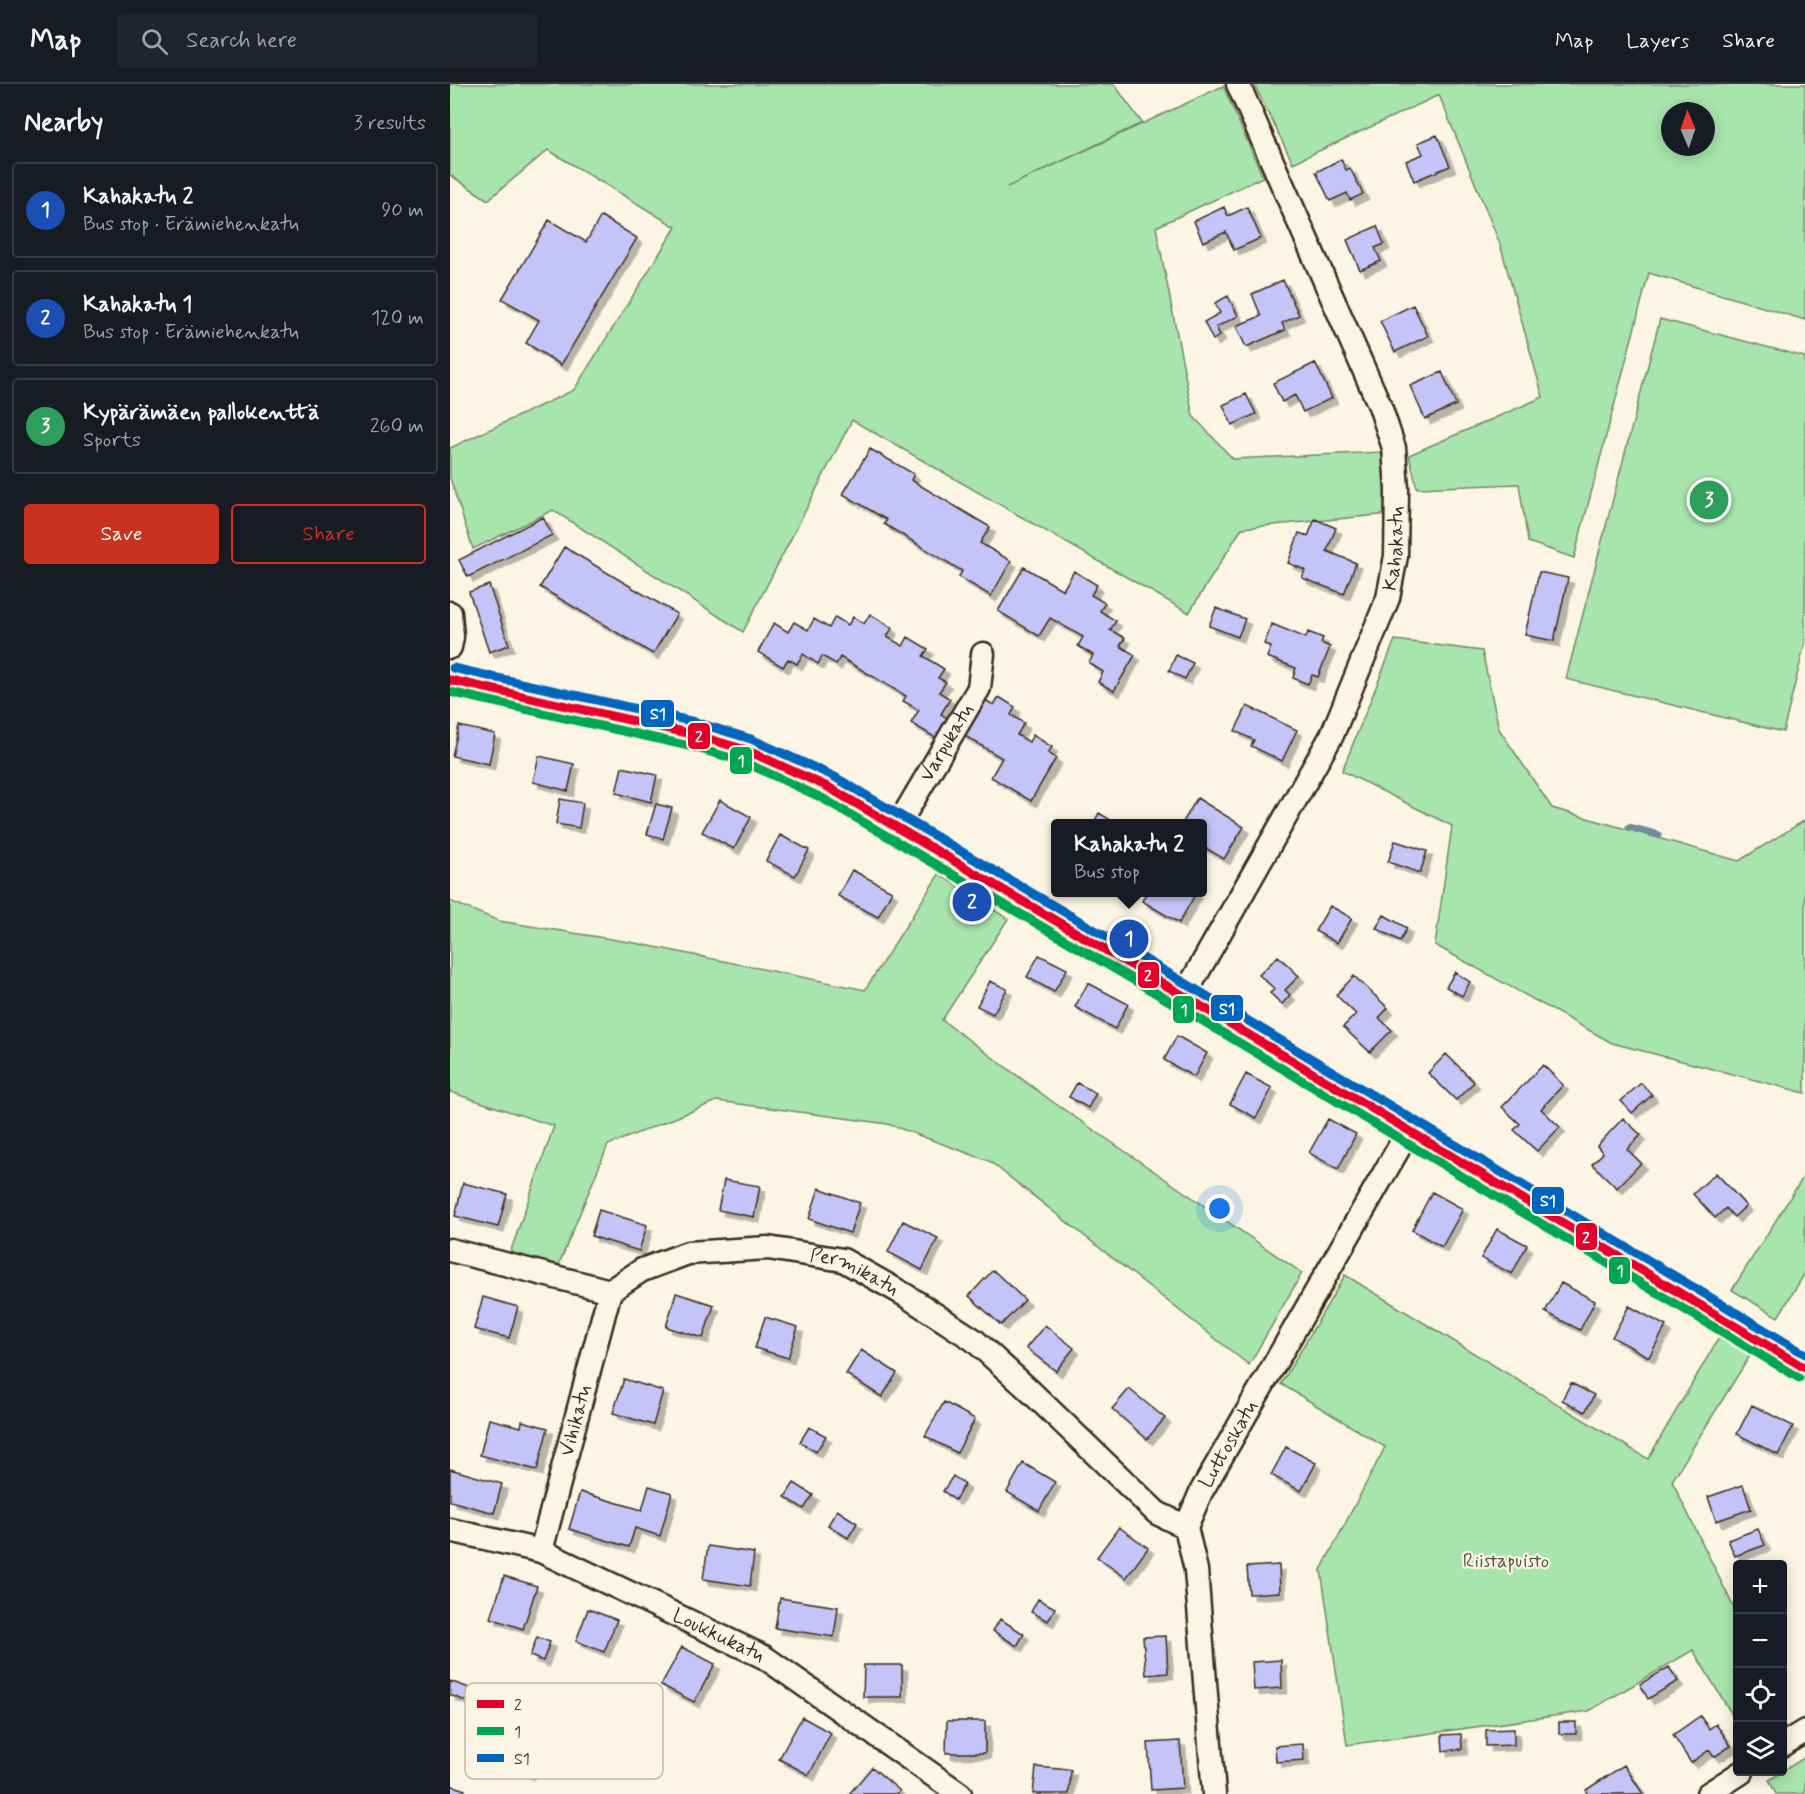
<!DOCTYPE html>
<html lang="en">
<head>
<meta charset="utf-8">
<style>
	body { margin:0; font-family:Mynerve,sans-serif; background:#20242c; color:#f1f3f6 }
	.controls { position:absolute; right:18px; bottom:18px; display:grid; overflow:hidden; border-radius:6px; box-shadow:0 3px 15px #0003 }
	.controls button { width:54px; height:54px; display:grid; place-items:center; padding:0; border:0; border-bottom:2px solid #363941; background:#171b24; color:#f1f3f6; font:30px sans-serif }
	.compass { position:absolute; left:1211px; top:18px; width:54px; height:54px; border-radius:50%; background:#171b24; box-shadow:0 3px 15px #0003; rotate:358deg }
	.you { position:absolute; left:770px; top:1125px; width:21px; height:21px; margin:-15px; border:4px solid #fff; border-radius:50%; background:#1a73e8; box-shadow:0 0 0 9px #1a73e833 }
	.badge { display:grid; place-items:center; width:39px; height:39px; border-radius:50%; background:#c8321e; color:#fff; font-size:20px; font-weight:700 }
	.pin { position:absolute; translate:-50% -50%; border:3px solid #fff; box-shadow:0 2px 6px #0006 }
	.popup { position:absolute; left:601px; top:735px; width:156px; height:78px; box-sizing:border-box; display:grid; place-content:center; border-radius:6px; background:#171b24; filter:drop-shadow(0 2px 4px #0005); font-size:20px; white-space:nowrap; color:#9ea1a6 }
	.popup b { font-size:22px; color:#f1f3f6 }
	.popup::after { content:''; position:absolute; left:50%; top:100%; margin-left:-12px; border:12px solid transparent; border-top-color:#171b24 }
	.list { margin:0; padding:0; list-style:none }
	h2 { display:flex; justify-content:space-between; align-items:center; height:78px; margin:0; padding:0 24px; font-size:26px }
	h2 small { font-size:20px; font-weight:400; color:#9ea1a6 }
	.list li { display:grid; grid-template-columns:39px 1fr auto; gap:18px; align-items:center; box-sizing:border-box; height:96px; margin:0 12px 12px; padding:0 12px; border:2px solid #363941; border-radius:6px }
	.list b { display:block; font-size:22px; white-space:nowrap }
	.list p { margin:0; font-size:20px; white-space:nowrap; color:#9ea1a6 }
	.list em { font-size:20px; font-style:normal; color:#9ea1a6 }
	.actions { display:flex; gap:12px; padding:18px 24px }
	.actions a { flex:1; padding:14px 0; border:2px solid #c8321e; border-radius:6px; text-align:center; font-size:21px; color:#c8321e }
	.actions .main { background:#c8321e; color:#fff }
	.icon { flex:none; width:33px; height:33px; fill:none; stroke:currentColor; stroke-width:2; stroke-linecap:round; stroke-linejoin:round }
	.map { position:relative; flex:none; width:1355px; height:1710px; overflow:hidden }
	header { display:flex; align-items:center; gap:36px; box-sizing:border-box; height:84px; padding:0 30px; background:#171b24; border-bottom:2px solid #363941 }
	header strong { font-size:28px }
	nav { display:flex; gap:33px; margin-inline-start:auto; font-size:21px }
	.search { width:420px; height:54px; background:#20242c; display:flex; align-items:center; gap:15px; box-sizing:border-box; padding:0 21px; border-radius:6px; color:#9ea1a6; font-size:22px }
	main { display:flex }
	aside { flex:1; background:#171b24 }
	.map>svg:first-child { display:block }
	.green { fill:#a8e5ac; stroke:#728865; stroke-width:1.5; fill-rule:evenodd }
	.lines { fill:none; stroke-linecap:round; stroke-linejoin:round }
	.stream { stroke:#6f8b9d; stroke-width:7 }
	.building { fill:#c3c5f8; stroke:#3b2a1e; stroke-width:1.5; filter:url(#shadow) }
	.minor-casing { stroke:#3b2a1e; stroke-width:27 }
	.minor { stroke:#fcf5e5; stroke-width:22 }
	.bus-1-casing { stroke:#fcf5e5; stroke-width:14 }
	.bus-2-casing { stroke:#fcf5e5; stroke-width:14 }
	.bus-3-casing { stroke:#fcf5e5; stroke-width:14 }
	.bus-1 { stroke:#e4002b; stroke-width:9 }
	.bus-2 { stroke:#00a651; stroke-width:9 }
	.bus-3 { stroke:#0065bd; stroke-width:9 }
	.labels { text-anchor:middle; dominant-baseline:central; stroke-width:4.5; stroke-linejoin:round; paint-order:stroke }
	.street-label { font-size:20px; fill:#3b2a1e; stroke:#fcf5e5 }
	.park-label { font-size:20px; fill:#565942; stroke:#fcf5e5 }
	.key { fill:#fcf5e5; stroke:#c2b8a9; stroke-width:1.5 }
	.key-label { font-size:16px; fill:#3b2a1e }
	.line-badge { stroke:#fcf5e5; stroke-width:2 }
	.badge-label { font-size:16px; text-anchor:middle; font-weight:bold; fill:#fff }
</style>
</head>
<body>
<header>
<strong>Map</strong>
<div class="search"><svg class="icon" aria-label="search" viewBox="0 0 24 24"><circle cx="10" cy="10" r="6"/><path d="M15 15l6 6"/></svg>Search here</div>
<nav><a>Map</a><a>Layers</a><a>Share</a></nav>
</header>
<main>
<aside>
<h2>Nearby<small>3 results</small></h2>
<ul class="list">
<li><span class="badge" style="background:#1a4fb4">1</span><div><b>Kahakatu 2</b><p>Bus stop · Erämiehenkatu</p></div><em>90 m</em></li>
<li><span class="badge" style="background:#1a4fb4">2</span><div><b>Kahakatu 1</b><p>Bus stop · Erämiehenkatu</p></div><em>120 m</em></li>
<li><span class="badge" style="background:#2e9e5b">3</span><div><b>Kypärämäen pallokenttä</b><p>Sports</p></div><em>260 m</em></li>
</ul>
<div class="actions"><a class="main">Save</a><a>Share</a></div>
</aside>
<div class="map">
<svg width="1355" height="1710" viewBox="0 0 1355 1710">
	<defs>
		<filter id="shadow"><feDropShadow dx="5.5" dy="5.5" stdDeviation="0" flood-color="#0004"/></filter>
	</defs>
	<rect width="100%" height="100%" fill="#fcf5e5"/>
	<filter id="ink" filterUnits="userSpaceOnUse"><feTurbulence type="fractalNoise" baseFrequency=".0167" numOctaves="2"/><feDisplacementMap in="SourceGraphic" scale="12" xChannelSelector="R" yChannelSelector="G"/><feConvolveMatrix kernelMatrix="1 2 1 2 8 2 1 2 1" color-interpolation-filters="sRGB"/></filter>
	<g filter="url(#ink)">
		<path class="green" d="M 0,0 L 664,0 L 692,39 L 557,103 L 773,2 L 813,93 L 706,143 L 743,332 L 783,375 L 933,368 L 939,430 L 792,444 L 739,529 L 402,336 L 293,548 L 103,426 L 23,465 L 0,394 L 0,364 L 124,306 L 226,143 L 98,66 L 38,116 L 0,91 Z
			M 804,0 L 1355,0 L 1355,236 L 1199,189 L 1124,474 L 1078,458 L 1069,400 L 967,404 L 959,371 L 1093,313 L 1050,160 L 989,11 L 843,79 ZM 1220,27 L 1256,27 L 1256,63 L 1220,63 Z
			M 1210,235 L 1355,273 L 1355,559 L 1333,648 L 1116,595 Z
			M 945,556 L 1032,567 L 1049,645 L 1102,724 L 1289,777 L 1355,736 L 1355,1009 L 1162,959 L 985,861 L 1002,742 L 892,687 Z
			M 489,790 L 558,835 L 492,936 L 603,1018 L 852,1189 L 799,1281 L 539,1077 L 438,1040 L 267,1017 L 158,1061 L 107,1185 L 59,1172 L 104,1042 L 0,1008 L 0,817 L 49,837 L 185,859 L 415,906 Z
			M 1355,1090 L 1355,1189 L 1328,1233 L 1282,1206 Z
			M 895,1191 L 1198,1375 L 1271,1250 L 1301,1270 L 1222,1397 L 1287,1530 L 1287,1639 L 1243,1566 L 1139,1627 L 897,1661 L 871,1486 L 935,1363 L 831,1300 Z
			M 1355,1673 L 1355,1710 L 1326,1710 L 1319,1696 Z"/>
		<g class="lines">
			<path class="stream" d="M 1179,743 L 1209,751"/>
		</g>
		<path class="building" d="M 987,51 L 1000,82 L 964,97 L 956,77 L 973,70 L 968,59 Z
			M 891,75 L 896,86 L 900,84 L 913,110 L 900,116 L 897,109 L 880,117 L 866,88 Z
			M 774,123 L 778,132 L 797,123 L 811,154 L 784,166 L 776,148 L 753,158 L 744,137 Z
			M 151,132 L 187,154 L 111,281 L 76,259 L 89,236 L 52,215 L 99,136 L 136,158 Z
			M 927,142 L 934,160 L 925,164 L 931,177 L 910,186 L 897,156 Z
			M 833,196 L 849,231 L 832,239 L 835,246 L 796,263 L 786,242 L 811,232 L 802,210 Z
			M 778,212 L 788,232 L 766,243 L 770,251 L 763,256 L 754,238 L 770,229 L 765,219 Z
			M 963,221 L 978,252 L 945,268 L 930,237 Z
			M 865,279 L 882,314 L 853,328 L 845,311 L 832,318 L 823,299 Z
			M 992,288 L 1006,321 L 975,335 L 960,302 Z
			M 796,310 L 806,330 L 782,341 L 773,321 Z
			M 420,365 L 464,390 L 461,396 L 540,443 L 530,459 L 561,477 L 541,512 L 509,493 L 512,487 L 434,440 L 437,436 L 393,410 Z
			M 93,433 L 102,451 L 18,493 L 9,476 Z
			M 865,435 L 886,444 L 877,467 L 906,479 L 894,510 L 852,494 L 855,486 L 838,479 L 849,449 L 858,452 Z
			M 114,463 L 227,530 L 203,570 L 90,503 Z
			M 574,483 L 613,506 L 624,487 L 647,501 L 641,511 L 655,519 L 650,527 L 666,537 L 660,546 L 675,554 L 670,562 L 685,571 L 664,607 L 648,598 L 653,588 L 639,579 L 643,571 L 628,562 L 633,553 L 600,534 L 589,552 L 548,527 Z
			M 1089,488 L 1118,494 L 1104,557 L 1075,551 Z
			M 39,501 L 59,561 L 39,568 L 19,508 Z
			M 766,524 L 795,535 L 788,553 L 759,542 Z
			M 420,530 L 442,544 L 437,553 L 453,562 L 458,553 L 478,565 L 473,572 L 494,585 L 488,594 L 496,598 L 489,608 L 500,615 L 491,630 L 500,636 L 489,656 L 461,639 L 469,626 L 453,617 L 456,612 L 390,573 L 386,580 L 372,572 L 368,580 L 353,570 L 347,580 L 338,575 L 333,583 L 308,568 L 324,539 L 338,548 L 344,538 L 358,546 L 364,535 L 379,544 L 385,533 L 398,541 L 403,533 L 414,540 Z
			M 822,540 L 856,554 L 858,548 L 873,554 L 871,559 L 880,563 L 868,593 L 862,591 L 858,600 L 843,594 L 846,584 L 817,573 L 821,563 L 814,560 Z
			M 726,571 L 743,579 L 735,595 L 719,587 Z
			M 549,613 L 565,623 L 561,631 L 574,639 L 567,651 L 579,658 L 583,651 L 602,663 L 598,669 L 606,674 L 581,717 L 541,693 L 552,674 L 510,649 L 531,614 L 544,621 Z
			M 797,622 L 847,646 L 832,677 L 801,662 L 804,656 L 785,647 Z
			M 9,642 L 45,650 L 39,680 L 2,672 Z
			M 89,672 L 124,680 L 118,707 L 83,698 Z
			M 172,683 L 207,691 L 201,718 L 166,709 Z
			M 747,714 L 794,743 L 774,775 L 752,762 L 752,740 L 732,740 Z
			M 110,715 L 133,719 L 129,744 L 106,740 Z
			M 270,716 L 301,733 L 284,765 L 252,748 Z
			M 206,720 L 222,724 L 213,755 L 197,750 Z
			M 649,729 L 659,735 L 657,740 L 643,740 Z
			M 330,751 L 359,766 L 345,792 L 316,777 Z
			M 945,757 L 977,767 L 970,789 L 938,778 Z
			M 402,786 L 442,807 L 428,833 L 388,812 Z
			M 697,808 L 745,808 L 746,809 L 729,839 L 692,817 Z
			M 880,822 L 902,834 L 887,859 L 865,847 Z
			M 934,831 L 957,844 L 950,857 L 926,844 Z
			M 589,871 L 617,885 L 604,908 L 577,893 Z
			M 828,872 L 849,892 L 835,906 L 840,911 L 832,920 L 820,909 L 825,905 L 809,891 Z
			M 1005,888 L 1020,898 L 1012,912 L 996,903 Z
			M 904,892 L 938,924 L 929,934 L 942,946 L 920,968 L 893,943 L 906,930 L 886,911 Z
			M 540,897 L 557,905 L 543,930 L 527,922 Z
			M 638,899 L 678,920 L 665,945 L 625,923 Z
			M 727,952 L 757,969 L 744,993 L 714,976 Z
			M 996,970 L 1024,998 L 1006,1016 L 978,989 Z
			M 1093,981 L 1113,1001 L 1091,1025 L 1110,1043 L 1087,1067 L 1064,1046 L 1070,1040 L 1052,1023 Z
			M 796,990 L 822,1004 L 806,1034 L 780,1020 Z
			M 627,999 L 646,1009 L 638,1024 L 619,1013 Z
			M 1191,999 L 1202,1011 L 1182,1029 L 1171,1017 Z
			M 1173,1034 L 1191,1051 L 1177,1065 L 1191,1079 L 1167,1104 L 1142,1080 L 1153,1069 L 1147,1062 Z
			M 878,1035 L 906,1050 L 888,1085 L 859,1069 Z
			M 1266,1089 L 1296,1122 L 1284,1133 L 1276,1124 L 1265,1134 L 1243,1110 Z
			M 274,1096 L 310,1102 L 304,1133 L 268,1126 Z
			M 13,1099 L 57,1110 L 48,1143 L 5,1132 Z
			M 369,1104 L 410,1119 L 400,1149 L 359,1135 Z
			M 982,1108 L 1013,1125 L 992,1163 L 962,1146 Z
			M 149,1126 L 197,1141 L 189,1167 L 141,1152 Z
			M 453,1137 L 488,1154 L 472,1186 L 438,1168 Z
			M 1047,1145 L 1077,1161 L 1062,1190 L 1031,1174 Z
			M 543,1186 L 575,1216 L 551,1241 L 519,1212 Z
			M 1111,1199 L 1145,1217 L 1130,1246 L 1095,1228 Z
			M 226,1209 L 264,1221 L 253,1254 L 216,1243 Z
			M 33,1213 L 68,1223 L 59,1254 L 24,1245 Z
			M 1179,1222 L 1216,1242 L 1199,1273 L 1162,1253 Z
			M 315,1233 L 348,1243 L 338,1274 L 305,1264 Z
			M 595,1241 L 624,1264 L 606,1287 L 576,1264 Z
			M 411,1266 L 447,1289 L 432,1313 L 396,1290 Z
			M 174,1295 L 213,1307 L 203,1341 L 163,1329 Z
			M 1121,1299 L 1144,1311 L 1135,1328 L 1112,1316 Z
			M 679,1305 L 715,1334 L 697,1355 L 662,1325 Z
			M 494,1318 L 525,1335 L 507,1369 L 475,1352 Z
			M 1302,1321 L 1343,1342 L 1328,1371 L 1287,1350 Z
			M 39,1335 L 71,1343 L 72,1337 L 98,1344 L 87,1386 L 30,1371 Z
			M 359,1343 L 376,1352 L 366,1368 L 350,1358 Z
			M 836,1363 L 866,1379 L 851,1407 L 821,1391 Z
			M 573,1379 L 605,1398 L 589,1427 L 557,1408 Z
			M 0,1385 L 52,1400 L 44,1429 L 0,1417 Z
			M 503,1392 L 515,1400 L 505,1416 L 493,1407 Z
			M 344,1399 L 363,1411 L 354,1425 L 335,1413 Z
			M 1293,1401 L 1301,1425 L 1266,1437 L 1258,1413 Z
			M 199,1402 L 222,1409 L 210,1452 L 185,1444 L 179,1463 L 119,1445 L 130,1408 L 192,1426 Z
			M 387,1426 L 407,1439 L 398,1454 L 378,1441 Z
			M 669,1443 L 698,1464 L 676,1494 L 647,1473 Z
			M 1308,1445 L 1315,1461 L 1285,1472 L 1278,1456 Z
			M 258,1462 L 304,1469 L 300,1502 L 253,1495 Z
			M 829,1481 L 830,1508 L 799,1510 L 797,1483 Z
			M 54,1492 L 87,1502 L 73,1545 L 41,1534 Z
			M 330,1514 L 388,1523 L 384,1553 L 325,1544 Z
			M 588,1515 L 605,1524 L 598,1537 L 581,1528 Z
			M 138,1525 L 167,1536 L 154,1568 L 126,1557 Z
			M 550,1535 L 574,1550 L 567,1562 L 543,1547 Z
			M 716,1552 L 718,1589 L 696,1591 L 693,1553 Z
			M 87,1553 L 100,1558 L 93,1577 L 80,1572 Z
			M 232,1563 L 265,1580 L 244,1618 L 211,1601 Z
			M 831,1576 L 832,1604 L 804,1606 L 802,1578 Z
			M 414,1581 L 452,1581 L 452,1613 L 413,1613 Z
			M 1219,1583 L 1228,1597 L 1198,1615 L 1190,1600 Z
			M 0,1597 L 22,1605 L 18,1618 L 0,1611 Z
			M 1250,1632 L 1259,1645 L 1266,1640 L 1281,1662 L 1264,1673 L 1259,1666 L 1241,1679 L 1223,1651 Z
			M 352,1633 L 381,1649 L 359,1691 L 329,1675 Z
			M 497,1637 L 535,1637 L 535,1669 L 496,1669 Z
			M 1109,1638 L 1126,1638 L 1126,1650 L 1109,1650 Z
			M 1064,1645 L 1064,1661 L 1036,1662 L 1036,1646 Z
			M 1011,1650 L 1012,1665 L 993,1667 L 992,1651 Z
			M 730,1657 L 733,1704 L 701,1706 L 698,1659 Z
			M 853,1660 L 854,1676 L 826,1678 L 825,1662 Z
			M 56,1663 L 84,1674 L 78,1690 L 50,1679 Z
			M 1174,1681 L 1193,1710 L 1139,1710 L 1136,1706 Z
			M 422,1683 L 450,1707 L 447,1710 L 399,1710 Z
			M 586,1683 L 621,1686 L 619,1710 L 583,1710 Z
			M 0,1701 L 15,1706 L 13,1710 L 0,1710 Z"/>
		<g class="lines">
			<g class="minor-casing">
				<g id="minor">
					<path d="M 0,529 L 2,553 L 0,563"/>
					<path d="M 0,596 L 242,650 L 296,666 L 378,703 L 734,912 L 1355,1284"/>
					<path id="s1" d="M 447,743 L 529,604 L 533,570"/>
					<path id="s2" d="M 734,912 L 882,651 L 938,514 L 946,472 L 947,405 L 944,364 L 930,322 L 788,0"/>
					<path id="s3" d="M 0,1166 L 160,1207 L 192,1186 L 238,1169 L 318,1164 L 393,1176 L 455,1211 L 524,1256 L 579,1306 L 707,1429 L 736,1443"/>
					<path id="s4" d="M 0,1446 L 91,1467 L 314,1573 L 510,1710"/>
					<path id="s5" d="M 91,1467 L 160,1207"/>
					<path d="M 1332,1661 L 1355,1647"/>
					<path id="s6" d="M 764,1710 L 746,1486 L 736,1443 L 751,1408 L 958,1048"/>
					<path d="M 1258,1710 L 1292,1688"/>
				</g>
			</g>
			<use href="#minor" class="minor"/>
			<g class="bus-1-casing">
				<path id="bus-1" d="M 0,596 L 242,650 L 296,666 L 378,703 L 734,912 L 1355,1284"/>
			</g>
			<g class="bus-2-casing">
				<path id="bus-2" d="M 0,608 L 239,662 L 292,677 L 372,714 L 728,922 L 1349,1294"/>
			</g>
			<g class="bus-3-casing">
				<path id="bus-3" d="M 3,584 L 245,638 L 301,655 L 383,692 L 740,902 L 1355,1270"/>
			</g>
			<use href="#bus-1" class="bus-1"/>
			<use href="#bus-2" class="bus-2"/>
			<use href="#bus-3" class="bus-3"/>
		</g>
	</g>
	<g class="labels">
		<g class="street-label">
			<text stroke="none"><textPath href="#s2" startOffset="498">Kahakatu</textPath></text>
			<text stroke="none"><textPath href="#s1" startOffset="98">Varpukatu</textPath></text>
			<text stroke="none"><textPath href="#s3" startOffset="423">Permikatu</textPath></text>
			<text stroke="none"><textPath href="#s5" startOffset="135">Vihikatu</textPath></text>
			<text stroke="none"><textPath href="#s6" startOffset="362">Luttoskatu</textPath></text>
			<text stroke="none"><textPath href="#s4" startOffset="290">Loukkukatu</textPath></text>
		</g>
		<g class="park-label">
			<text x="1056" y="1477">Riistapuisto</text>
		</g>
	</g>
	<rect x="15" y="1599" width="198" height="96" rx="9" class="key"/>
	<rect x="27" y="1616" width="27" height="8" fill="#e4002b"/>
	<rect x="27" y="1643" width="27" height="8" fill="#00a651"/>
	<rect x="27" y="1670" width="27" height="8" fill="#0065bd"/>
	<g class="key-label">
		<text x="64" y="1626">2</text>
		<text x="64" y="1653">1</text>
		<text x="64" y="1680">S1</text>
	</g>
	<g class="line-badge">
		<rect x="190" y="615" width="35" height="29" rx="6" fill="#0065bd"/>
		<rect x="237" y="638" width="24" height="28" rx="6" fill="#e4002b"/>
		<rect x="279" y="662" width="24" height="29" rx="6" fill="#00a651"/>
		<rect x="687" y="877" width="23" height="28" rx="6" fill="#e4002b"/>
		<rect x="760" y="910" width="34" height="28" rx="6" fill="#0065bd"/>
		<rect x="722" y="911" width="23" height="29" rx="6" fill="#00a651"/>
		<rect x="1081" y="1102" width="34" height="29" rx="6" fill="#0065bd"/>
		<rect x="1125" y="1138" width="23" height="29" rx="6" fill="#e4002b"/>
		<rect x="1158" y="1172" width="23" height="29" rx="6" fill="#00a651"/>
	</g>
	<g class="badge-label">
		<text x="208" y="635">S1</text>
		<text x="249" y="658">2</text>
		<text x="291" y="682">1</text>
		<text x="698" y="897">2</text>
		<text x="777" y="930">S1</text>
		<text x="734" y="931">1</text>
		<text x="1098" y="1122">S1</text>
		<text x="1136" y="1159">2</text>
		<text x="1170" y="1192">1</text>
	</g>
</svg>
<div class="controls">
<button>+</button>
<button>−</button>
<button><svg class="icon" aria-label="locate" viewBox="0 0 24 24"><circle cx="12" cy="12" r="6"/><path d="M12 2v4M12 18v4M2 12h4M18 12h4"/></svg></button>
<button><svg class="icon" aria-label="layers" viewBox="0 0 24 24"><path d="M12 4l9 5-9 5-9-5zM3 14l9 5 9-5"/></svg></button>
</div>
<svg class="compass" viewBox="-18 -18 36 36"><path d="M0-13l5 13h-10z" fill="#e53935"/><path d="M0 13l5-13h-10z" fill="#9ea1a6"/></svg>
<div class="you"></div>
<div class="pin badge" style="left:679px;top:855px;background:#1a4fb4">1</div>
<div class="popup"><b>Kahakatu 2</b>Bus stop</div>
<div class="pin badge" style="left:522px;top:818px;background:#1a4fb4">2</div>
<div class="pin badge" style="left:1259px;top:416px;background:#2e9e5b">3</div>
</div>
</main>
</body>
</html>
